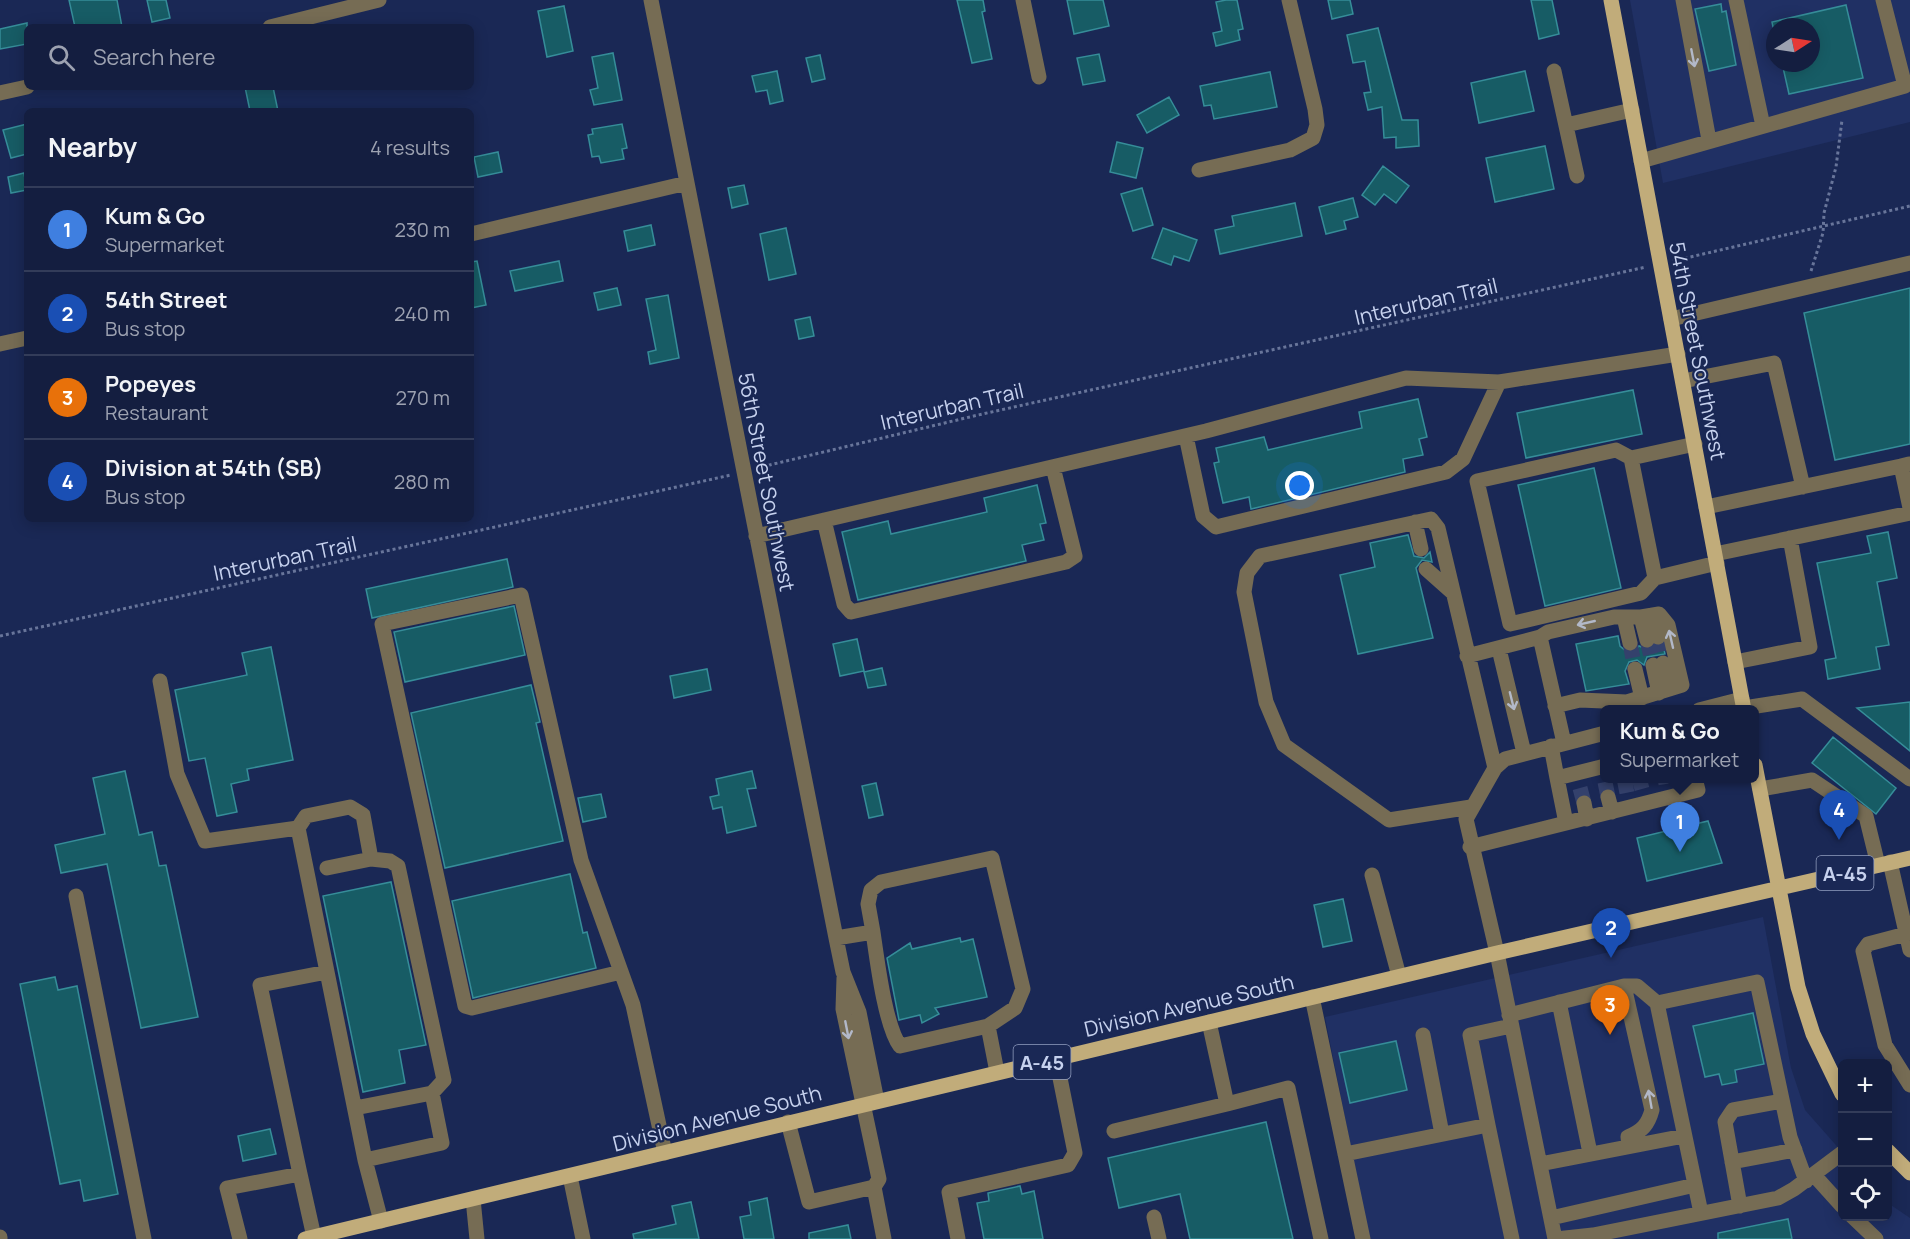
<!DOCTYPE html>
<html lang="en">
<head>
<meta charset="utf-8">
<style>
	body { margin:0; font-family:Manrope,sans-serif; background:#212b4b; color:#f1f3f6 }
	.controls { position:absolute; right:18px; bottom:18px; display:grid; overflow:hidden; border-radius:9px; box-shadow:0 3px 15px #0003 }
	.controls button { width:54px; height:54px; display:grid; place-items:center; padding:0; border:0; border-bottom:2px solid #333c59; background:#141e40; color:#f1f3f6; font:30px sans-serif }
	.compass { position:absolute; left:1766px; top:18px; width:54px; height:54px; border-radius:50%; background:#141e40; box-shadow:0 3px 15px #0003; rotate:78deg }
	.you { position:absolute; left:1300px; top:486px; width:21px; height:21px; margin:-15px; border:4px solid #fff; border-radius:50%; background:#1a73e8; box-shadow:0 0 0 9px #1a73e833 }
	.badge { display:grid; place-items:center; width:39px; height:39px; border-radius:50%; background:#deb133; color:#fff; font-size:20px; font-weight:700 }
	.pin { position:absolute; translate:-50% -50px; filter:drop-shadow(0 2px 3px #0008) }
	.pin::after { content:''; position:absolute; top:32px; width:21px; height:18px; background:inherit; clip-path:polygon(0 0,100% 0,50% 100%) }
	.popup { position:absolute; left:1600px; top:705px; width:159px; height:78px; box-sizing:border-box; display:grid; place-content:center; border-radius:9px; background:#141e40; filter:drop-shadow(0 2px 4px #0005); font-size:20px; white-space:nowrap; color:#9da2b1 }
	.popup b { font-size:22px; color:#f1f3f6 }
	.popup::after { content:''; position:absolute; left:50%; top:100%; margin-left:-12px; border:12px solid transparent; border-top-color:#141e40 }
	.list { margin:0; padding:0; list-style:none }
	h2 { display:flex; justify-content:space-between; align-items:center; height:78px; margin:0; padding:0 24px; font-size:26px }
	h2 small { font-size:20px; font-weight:400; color:#9da2b1 }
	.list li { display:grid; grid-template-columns:39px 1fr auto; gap:18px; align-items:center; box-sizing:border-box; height:84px; padding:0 24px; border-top:2px solid #333c59 }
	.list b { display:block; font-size:22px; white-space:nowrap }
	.list p { margin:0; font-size:20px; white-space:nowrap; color:#9da2b1 }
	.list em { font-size:20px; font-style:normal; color:#9da2b1 }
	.icon { flex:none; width:33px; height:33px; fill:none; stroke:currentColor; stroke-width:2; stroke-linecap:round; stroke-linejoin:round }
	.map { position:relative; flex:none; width:1910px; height:1239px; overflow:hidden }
	.search { position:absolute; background:#141e40; box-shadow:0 3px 15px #0003; left:24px; top:24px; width:450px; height:66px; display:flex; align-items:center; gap:15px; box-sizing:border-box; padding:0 21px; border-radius:9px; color:#9da2b1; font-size:22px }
	.panel { position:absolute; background:#141e40; box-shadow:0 3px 15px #0003; left:24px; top:108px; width:450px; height:414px; border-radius:9px }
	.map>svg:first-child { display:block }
	.built { fill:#203064; fill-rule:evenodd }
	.building { fill:#175c65; stroke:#368d99; stroke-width:1.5 }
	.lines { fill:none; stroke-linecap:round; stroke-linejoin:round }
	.minor-tunnel { stroke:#34416c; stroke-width:15; stroke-dasharray:15 8; stroke-linecap:butt }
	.path { stroke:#68759a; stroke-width:3; stroke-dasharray:3 3; stroke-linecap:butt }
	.minor { stroke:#766c54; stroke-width:15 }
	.major { stroke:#c1ac7a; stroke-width:15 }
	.oneway { stroke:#b2b8c8 }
	.labels { text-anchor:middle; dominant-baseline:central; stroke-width:4.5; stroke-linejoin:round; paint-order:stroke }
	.shield { fill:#1a2855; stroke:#929ec0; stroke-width:1.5 }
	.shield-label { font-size:20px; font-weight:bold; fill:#c6d1ee }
	.street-label { font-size:21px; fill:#c6d1ee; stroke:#1a2855 }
</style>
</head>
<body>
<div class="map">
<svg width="1910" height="1239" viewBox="0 0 1910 1239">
	<rect width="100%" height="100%" fill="#1a2855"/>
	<path class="built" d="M 1630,0 L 1910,0 L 1910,122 L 1663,183 ZM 1775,27 L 1811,27 L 1811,63 L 1775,63 Z
		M 1763,917 L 1791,1068 L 1805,1110 L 1842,1152 L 1842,1216 L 1888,1216 L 1888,1203 L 1910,1218 L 1910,1239 L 1369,1239 L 1325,1017 Z"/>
	<path class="building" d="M 69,0 L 117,0 L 122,27 L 75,27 Z
		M 147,0 L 166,0 L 170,18 L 152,22 Z
		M 957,0 L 983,0 L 985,11 L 982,12 L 992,59 L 972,63 Z
		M 1067,0 L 1103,0 L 1109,26 L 1074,34 Z
		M 1226,0 L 1237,0 L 1243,29 L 1238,30 L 1240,40 L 1216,46 L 1213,33 L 1222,31 L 1216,2 Z
		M 1328,0 L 1350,0 L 1353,14 L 1332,19 Z
		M 1531,0 L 1552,0 L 1559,34 L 1539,39 Z
		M 1721,4 L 1722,12 L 1726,11 L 1736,65 L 1709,71 L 1695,9 Z
		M 1846,5 L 1863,78 L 1789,94 L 1782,63 L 1811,63 L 1811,27 L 1773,27 L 1772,22 Z
		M 564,6 L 573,51 L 547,57 L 538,11 Z
		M 27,23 L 27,44 L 0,49 L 0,29 Z
		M 1378,28 L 1402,120 L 1418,120 L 1419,146 L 1396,148 L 1396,137 L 1384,138 L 1382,107 L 1368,110 L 1364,93 L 1371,92 L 1365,61 L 1353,63 L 1347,35 Z
		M 613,53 L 622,100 L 594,105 L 590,90 L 598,88 L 592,57 Z
		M 1099,54 L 1105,81 L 1083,85 L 1077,58 Z
		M 820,55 L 825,79 L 812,82 L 806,58 Z
		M 777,71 L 783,101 L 770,104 L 767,90 L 756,92 L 752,76 Z
		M 1525,71 L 1534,111 L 1479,123 L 1471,83 Z
		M 1270,72 L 1277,107 L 1214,119 L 1211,105 L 1204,106 L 1200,86 Z
		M 245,87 L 273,87 L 278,111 L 250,111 Z
		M 1169,97 L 1179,115 L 1147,133 L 1137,115 Z
		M 27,124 L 27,154 L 11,158 L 3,130 Z
		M 622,124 L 627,148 L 622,149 L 624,159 L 601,163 L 599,156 L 592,157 L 588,135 L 593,134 L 592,129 Z
		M 1117,142 L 1143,148 L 1136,178 L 1110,172 Z
		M 1545,146 L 1554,189 L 1495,202 L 1486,158 Z
		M 498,152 L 502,172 L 478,177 L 474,157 Z
		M 1383,166 L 1409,186 L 1396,203 L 1384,194 L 1375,205 L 1362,195 Z
		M 24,173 L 27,190 L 11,193 L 8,177 Z
		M 744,185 L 748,204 L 732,208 L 728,188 Z
		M 1142,188 L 1153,225 L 1133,231 L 1121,194 Z
		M 1353,198 L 1358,217 L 1344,221 L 1346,229 L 1326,234 L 1319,207 Z
		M 1295,203 L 1302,236 L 1220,254 L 1215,230 L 1234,226 L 1232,216 Z
		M 651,225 L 655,245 L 628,251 L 624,231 Z
		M 786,228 L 796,274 L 769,280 L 760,234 Z
		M 1163,228 L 1197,240 L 1189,261 L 1174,256 L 1171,265 L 1152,258 Z
		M 477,261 L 486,305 L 471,308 L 471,262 Z
		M 559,261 L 563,281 L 515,291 L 510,271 Z
		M 617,288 L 621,305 L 598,310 L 594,293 Z
		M 1910,288 L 1910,444 L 1835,460 L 1804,313 Z
		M 668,295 L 679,358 L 650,364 L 648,352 L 656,350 L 646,299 Z
		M 810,317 L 814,336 L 799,339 L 795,320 Z
		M 1633,390 L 1642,434 L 1526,458 L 1517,413 Z
		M 1418,399 L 1427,437 L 1419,439 L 1423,455 L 1403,459 L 1405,472 L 1251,509 L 1249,497 L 1223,503 L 1214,463 L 1219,462 L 1216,448 L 1264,437 L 1268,450 L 1362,428 L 1359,412 Z
		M 1594,468 L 1621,588 L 1545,606 L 1518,485 Z
		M 1037,485 L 1046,523 L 1040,524 L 1044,540 L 1022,545 L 1026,561 L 858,600 L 842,532 L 888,521 L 891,534 L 987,512 L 984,498 Z
		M 1888,532 L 1897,578 L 1877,582 L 1889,645 L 1876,647 L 1880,669 L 1828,679 L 1825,660 L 1836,658 L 1817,563 L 1871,553 L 1867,536 Z
		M 1408,535 L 1414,556 L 1424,558 L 1430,552 L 1432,562 L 1422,560 L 1416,568 L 1433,638 L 1358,654 L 1340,575 L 1375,567 L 1370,543 Z
		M 507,559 L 513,587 L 372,618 L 366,589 Z
		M 514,606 L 525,655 L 405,682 L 394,632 Z
		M 1618,636 L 1620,646 L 1627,652 L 1633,652 L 1639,646 L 1649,650 L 1663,645 L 1665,654 L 1647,657 L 1644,665 L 1637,660 L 1629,662 L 1625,671 L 1629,684 L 1586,691 L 1576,644 Z
		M 857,639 L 864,671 L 840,676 L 833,644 Z
		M 271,647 L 293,760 L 247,769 L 249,780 L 231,784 L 237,812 L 217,816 L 205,758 L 189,761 L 175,690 L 247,675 L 242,653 Z
		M 882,668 L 886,685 L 868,688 L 864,672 Z
		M 707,669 L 711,690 L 674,698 L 670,676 Z
		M 531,685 L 540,722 L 536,723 L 563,841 L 445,868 L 411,713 Z
		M 1910,702 L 1910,751 L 1857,708 Z
		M 1833,737 L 1896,788 L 1876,814 L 1812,763 Z
		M 125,771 L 139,835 L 152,832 L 159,866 L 166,865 L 198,1017 L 141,1028 L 107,864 L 61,873 L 55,845 L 105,834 L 93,778 Z
		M 752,771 L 756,788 L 747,789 L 756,826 L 727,833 L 722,807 L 713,809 L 710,797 L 719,795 L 716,779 Z
		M 876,783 L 883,815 L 869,818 L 862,786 Z
		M 601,794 L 606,817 L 583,822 L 578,798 Z
		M 1708,821 L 1722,863 L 1647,881 L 1637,838 Z
		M 570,874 L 583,933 L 587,932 L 596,968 L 473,998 L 452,901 Z
		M 391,882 L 426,1045 L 399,1050 L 405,1083 L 363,1092 L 323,896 Z
		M 1343,899 L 1352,941 L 1323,947 L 1314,905 Z
		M 960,938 L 961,942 L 973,939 L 987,997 L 935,1008 L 939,1014 L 922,1023 L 920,1015 L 899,1020 L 887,958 L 910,943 L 912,949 Z
		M 55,977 L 58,990 L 77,986 L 118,1194 L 84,1201 L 80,1180 L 60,1184 L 20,984 Z
		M 1753,1013 L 1764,1064 L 1735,1070 L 1737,1082 L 1722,1085 L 1719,1074 L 1705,1077 L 1693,1026 Z
		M 1396,1041 L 1407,1090 L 1350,1103 L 1339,1053 Z
		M 1266,1122 L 1293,1239 L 1190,1239 L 1180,1194 L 1119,1208 L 1108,1158 Z
		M 270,1129 L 276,1154 L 243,1161 L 238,1136 Z
		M 1020,1186 L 1022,1194 L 1034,1191 L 1043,1239 L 984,1239 L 977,1203 L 989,1201 L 988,1193 Z
		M 767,1198 L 774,1239 L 744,1239 L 740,1217 L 751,1215 L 749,1202 Z
		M 691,1202 L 699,1239 L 634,1239 L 633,1234 L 676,1224 L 672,1206 Z
		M 1788,1219 L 1792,1239 L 1718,1239 L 1718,1233 Z
		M 848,1225 L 851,1239 L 809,1239 L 809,1233 Z"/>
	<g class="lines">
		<path class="minor-tunnel" d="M 1658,637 L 1663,663
			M 1647,640 L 1653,665
			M 1630,643 L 1635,669
			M 1624,778 L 1627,793
			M 1639,778 L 1642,789
			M 1665,778 L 1666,784
			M 1605,782 L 1608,797
			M 1580,788 L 1584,803"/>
		<path class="path" d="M 1673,261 L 1910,206
			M 1811,271 L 1823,233 L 1824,213 L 1836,167 L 1842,120
			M 757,468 L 978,415 L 1646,267
			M 0,636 L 731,475"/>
		<path class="minor" d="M 651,0 L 836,938 L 843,972 L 859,1012 L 877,1101
			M 1023,0 L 1039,77
			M 1683,0 L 1709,140
			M 1736,0 L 1763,126
			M 270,27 L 379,0
			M 1554,71 L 1577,176
			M 0,93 L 27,87
			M 1566,125 L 1632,110
			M 1641,161 L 1905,86 L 1883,0
			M 1199,170 L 1290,150 L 1313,138 L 1317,125 L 1315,109 L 1289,0
			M 471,234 L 687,183
			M 1671,319 L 1910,263
			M 0,344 L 27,338
			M 1683,381 L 1774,363 L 1803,487
			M 1186,436 L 1203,516 L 1216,527 L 1446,472 L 1463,459 L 1499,382
			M 1695,444 L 1631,458 L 1655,578 L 1717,563
			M 1631,458 L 1616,450 L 1477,481 L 1510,624 L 1641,593 L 1655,578
			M 1909,464 L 1901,466 L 1910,508
			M 1706,507 L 1901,466
			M 824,520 L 844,604 L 851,612 L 1066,562 L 1075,556 L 1053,467
			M 1415,522 L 1421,549
			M 756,536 L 1206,431 L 1406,378 L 1499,382 L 1678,354
			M 1715,554 L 1910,513
			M 1426,569 L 1453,593
			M 1652,615 L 1658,637
			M 1624,617 L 1630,643
			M 1540,637 L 1548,632 L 1614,617 L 1641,617 L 1647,640
			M 1499,649 L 1524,753
			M 1467,656 L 1540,637 L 1564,743
			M 1735,662 L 1810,647 L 1790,538
			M 1663,663 L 1669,689
			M 1653,665 L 1659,693
			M 1635,669 L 1642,698
			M 160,681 L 177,774 L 205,841 L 298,828 L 365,1160 L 381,1221
			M 1555,706 L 1580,700 L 1627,702 L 1682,685 L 1668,625 L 1659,614 L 1641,617
			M 1744,708 L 1802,699 L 1910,779
			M 1699,710 L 1742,699
			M 1551,746 L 1557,778 L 1605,766
			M 1557,778 L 1566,823
			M 1760,789 L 1812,780 L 1866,816 L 1878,865
			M 1608,797 L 1612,812
			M 1584,803 L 1587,819
			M 1471,807 L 1389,820 L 1284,745 L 1266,702 L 1244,592 L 1247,573 L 1260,556 L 1431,519 L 1438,528 L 1495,768
			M 298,828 L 306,816 L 350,807 L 363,815 L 371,859 L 390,861 L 398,866 L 444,1080 L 432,1093
			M 1470,847 L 1698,790 L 1695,778
			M 1890,862 L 1910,950
			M 327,868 L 371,859
			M 1372,875 L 1399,976
			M 76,896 L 144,1239
			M 873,932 C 877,959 885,1026 900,1046 L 988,1026
			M 1906,934 L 1868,944 L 1863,951 L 1885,1045 L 1910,1085
			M 836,938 L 873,932 L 868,904 L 871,890 L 881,882 L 992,858 L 1023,989 L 1015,1008 L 988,1026 L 997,1072
			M 621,972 L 472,1008 L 465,1006 L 382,624 L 521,595 L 581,860 L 633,1005 L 665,1153
			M 1624,986 L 1652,1110 C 1648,1125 1642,1131 1628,1137 L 1629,1146
			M 1312,997 L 1363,1239
			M 1559,1002 L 1590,1153
			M 1657,1003 L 1701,1213
			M 1509,1015 L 1624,986 L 1637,986 L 1657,1003 L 1757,982 L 1790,1137 L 1806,1181
			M 1209,1022 L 1227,1104 L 1288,1088 L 1321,1239
			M 1423,1035 L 1442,1134
			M 355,1108 L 432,1093 L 442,1143 L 365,1160
			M 788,1122 L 809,1202 L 874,1187 L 879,1179 L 843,1009 L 844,978
			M 1488,1125 L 1470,1035 L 1511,1026
			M 1114,1131 L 1227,1104
			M 1345,1154 L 1488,1125 L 1512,1239
			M 1732,1162 L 1795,1150
			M 1540,1164 L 1684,1136
			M 300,1174 L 260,985 L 327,972
			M 1814,1175 L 1842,1206
			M 570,1176 L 583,1239
			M 874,1187 L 884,1239
			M 473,1199 L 477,1239
			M 1740,1206 L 1725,1122 L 1733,1110 L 1782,1101
			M 1852,1216 L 1876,1239
			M 1154,1217 L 1159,1239
			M 1551,1218 L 1695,1185
			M 0,1237 L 0,1239
			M 240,1239 L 227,1188 L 300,1174 L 314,1237
			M 958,1239 L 949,1192 L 1068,1165 L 1075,1153 L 1056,1058
			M 1555,1239 L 1497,953 L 1466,819 L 1495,768 L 1505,759 L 1605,733
			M 1556,1239 L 1593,1235 L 1778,1198 L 1794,1189 L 1842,1153"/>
		<path class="major" d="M 1611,0 L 1744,710
			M 1755,765 L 1798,987 L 1813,1034 L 1842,1094
			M 1888,1151 L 1910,1173
			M 305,1239 L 1497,953 L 1910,858"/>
	</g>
	<defs><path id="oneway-shaft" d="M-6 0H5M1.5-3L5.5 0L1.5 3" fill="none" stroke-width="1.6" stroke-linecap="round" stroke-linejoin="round" transform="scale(1.5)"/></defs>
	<g class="oneway">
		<use href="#oneway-shaft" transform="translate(1693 58) rotate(79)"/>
		<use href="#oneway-shaft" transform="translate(1586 623) rotate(167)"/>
		<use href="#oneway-shaft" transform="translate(1671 639) rotate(-103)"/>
		<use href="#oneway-shaft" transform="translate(1512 701) rotate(76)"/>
		<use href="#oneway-shaft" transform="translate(847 1030) rotate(79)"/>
		<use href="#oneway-shaft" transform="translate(1650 1099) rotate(-100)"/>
	</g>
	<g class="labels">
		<g class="shield">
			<rect x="1816.5" y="856" width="57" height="34" rx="4.5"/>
			<rect x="1013.5" y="1045" width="57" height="34" rx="4.5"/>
		</g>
		<g class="shield-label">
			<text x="1845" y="873">A-45</text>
			<text x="1042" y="1062">A-45</text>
		</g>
		<g class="street-label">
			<text transform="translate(1426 301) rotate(-13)">Interurban Trail</text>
			<text transform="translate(1698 351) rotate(79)">54th Street Southwest</text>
			<text transform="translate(952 406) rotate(-13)">Interurban Trail</text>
			<text transform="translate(767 482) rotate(79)">56th Street Southwest</text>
			<text transform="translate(285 558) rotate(-12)">Interurban Trail</text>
			<text transform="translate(1189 1005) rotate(-13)">Division Avenue South</text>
			<text transform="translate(717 1118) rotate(-14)">Division Avenue South</text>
		</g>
	</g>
</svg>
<div class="controls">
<button>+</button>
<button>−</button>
<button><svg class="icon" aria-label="locate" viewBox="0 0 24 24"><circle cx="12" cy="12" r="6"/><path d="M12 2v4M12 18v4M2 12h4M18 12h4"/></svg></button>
</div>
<svg class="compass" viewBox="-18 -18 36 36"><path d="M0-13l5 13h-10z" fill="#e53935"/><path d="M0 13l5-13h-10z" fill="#9da2b1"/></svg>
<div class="you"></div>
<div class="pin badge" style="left:1680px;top:852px;background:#3f7fe0">1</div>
<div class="popup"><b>Kum &amp; Go</b>Supermarket</div>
<div class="pin badge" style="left:1611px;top:958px;background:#1a4fb4">2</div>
<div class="pin badge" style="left:1610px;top:1035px;background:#e8710a">3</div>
<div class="pin badge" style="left:1839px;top:840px;background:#1a4fb4">4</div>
<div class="search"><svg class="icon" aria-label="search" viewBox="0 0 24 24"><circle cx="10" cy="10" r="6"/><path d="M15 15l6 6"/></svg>Search here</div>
<section class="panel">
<h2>Nearby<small>4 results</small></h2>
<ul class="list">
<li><span class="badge" style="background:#3f7fe0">1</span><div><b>Kum &amp; Go</b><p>Supermarket</p></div><em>230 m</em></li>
<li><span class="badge" style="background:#1a4fb4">2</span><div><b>54th Street</b><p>Bus stop</p></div><em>240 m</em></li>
<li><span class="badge" style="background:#e8710a">3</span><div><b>Popeyes</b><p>Restaurant</p></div><em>270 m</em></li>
<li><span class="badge" style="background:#1a4fb4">4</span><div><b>Division at 54th (SB)</b><p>Bus stop</p></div><em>280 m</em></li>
</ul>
</section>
</div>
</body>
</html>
